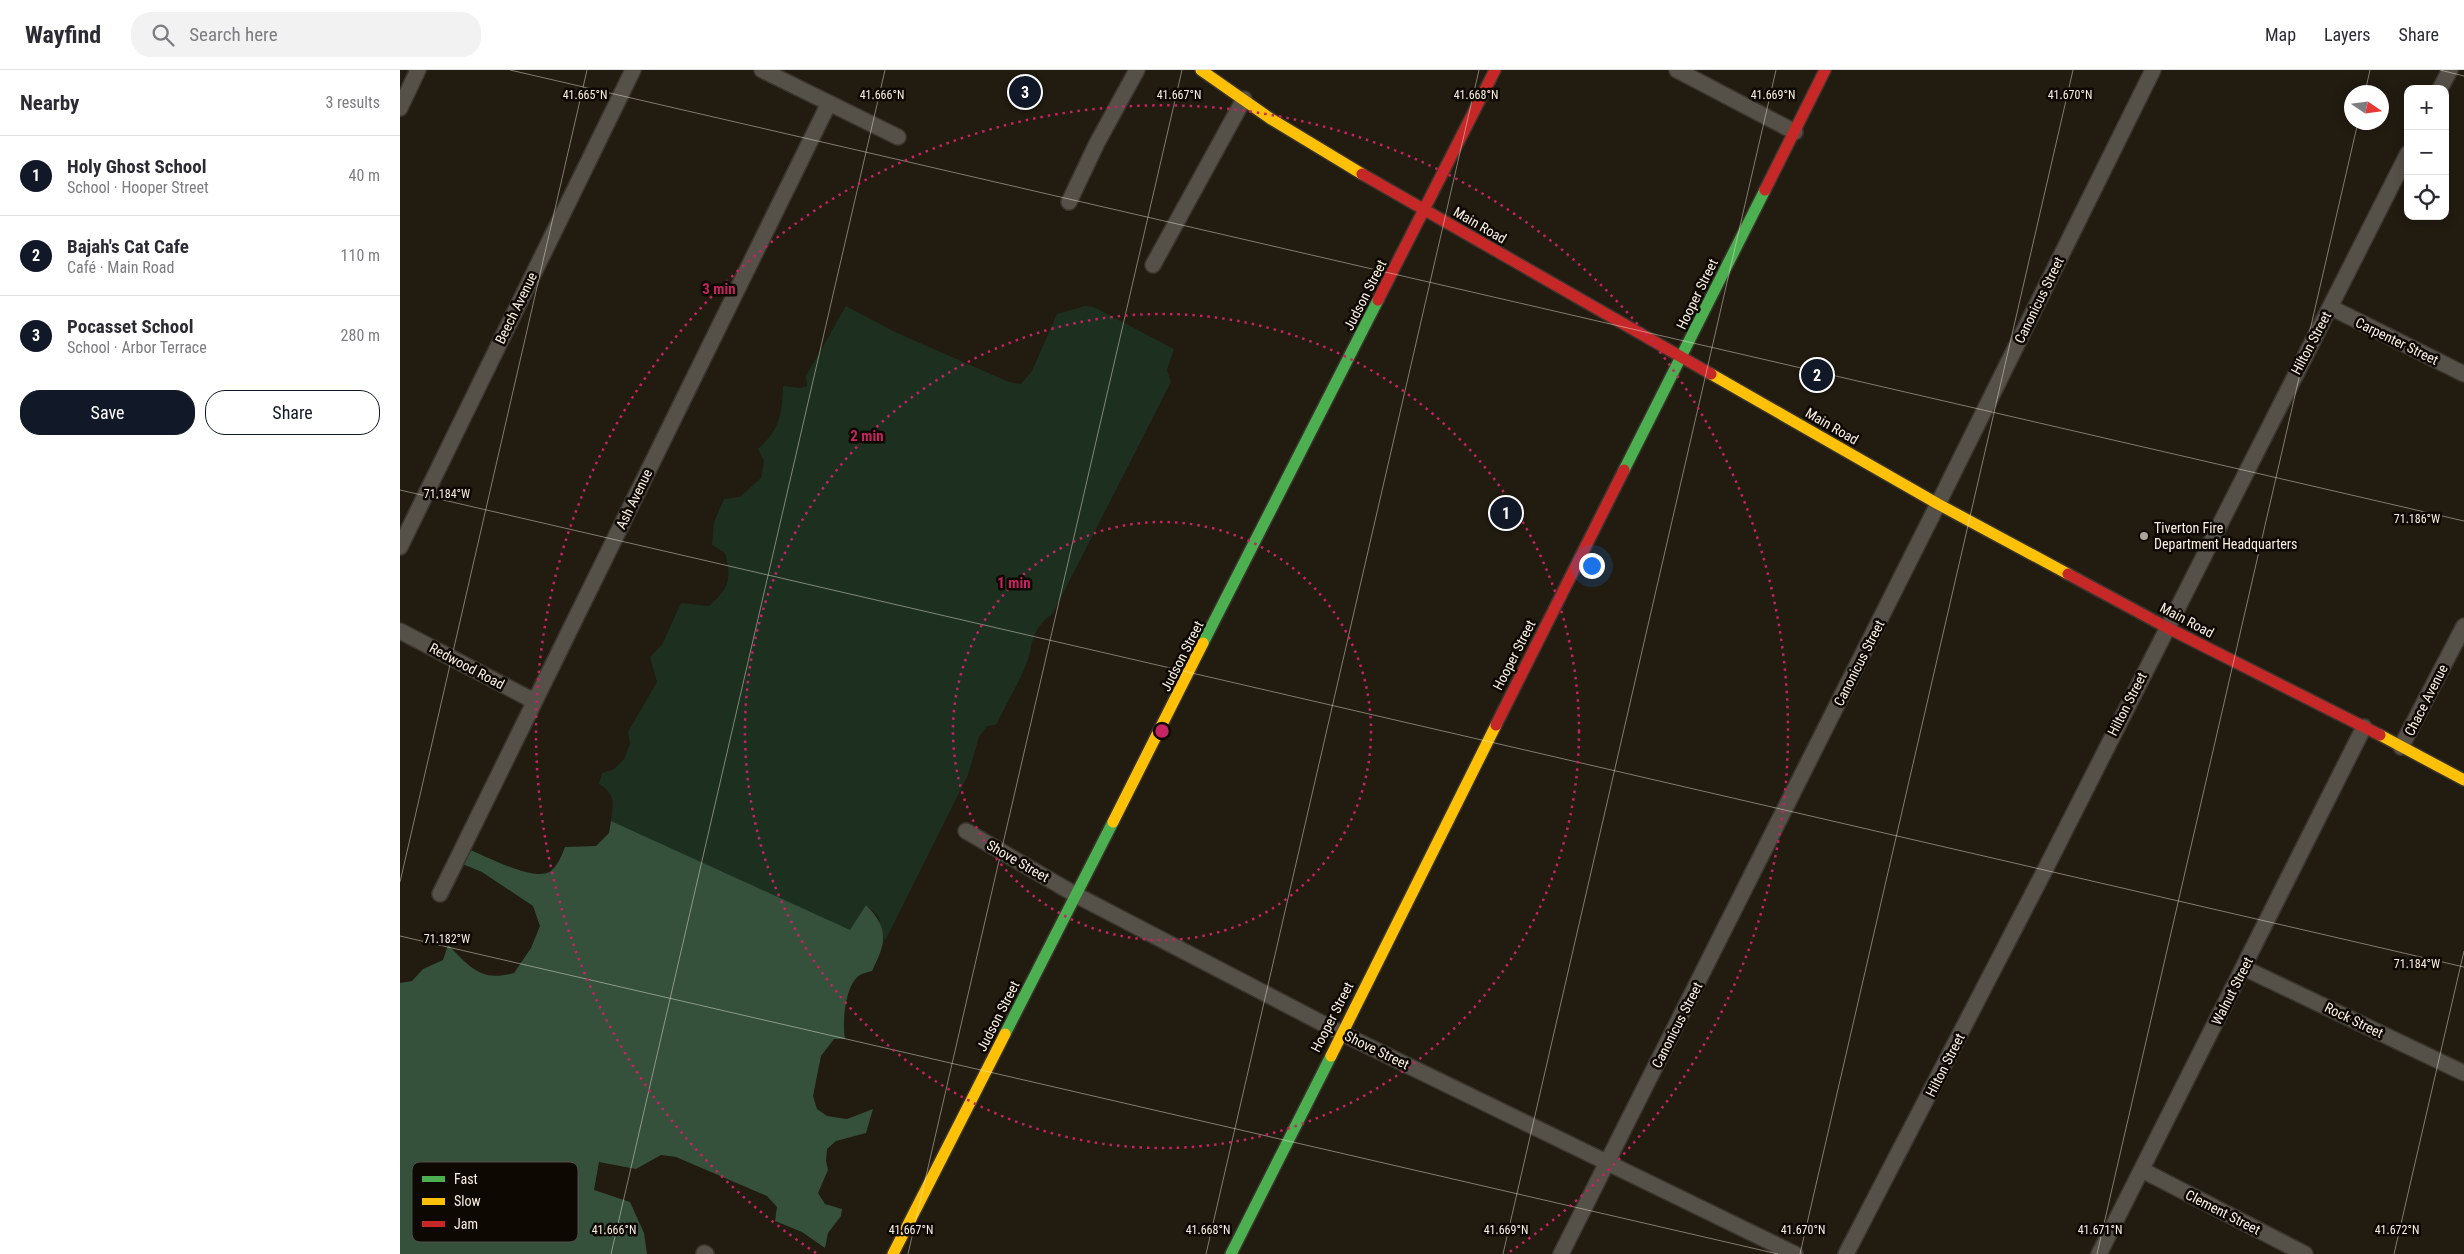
<!DOCTYPE html>
<html lang="en">
<head>
<meta charset="utf-8">
<style>
	body { margin:0; font-family:"Roboto Condensed",sans-serif; background:#f2f2f3; color:#2b2b33 }
	.controls { position:absolute; right:15px; top:15px; display:grid; overflow:hidden; border-radius:10px; box-shadow:0 2px 12px #0003 }
	.controls button { width:45px; height:45px; display:grid; place-items:center; padding:0; border:0; border-bottom:1px solid #e1e1e2; background:#fff; color:#2b2b33; font:25px sans-serif }
	.compass { position:absolute; left:1944px; top:15px; width:45px; height:45px; border-radius:50%; background:#fff; box-shadow:0 2px 12px #0003; rotate:103deg }
	.you { position:absolute; left:1191px; top:495px; width:18px; height:18px; margin:-12px; border:4px solid #fff; border-radius:50%; background:#1a73e8; box-shadow:0 0 0 8px #1a73e833 }
	.badge { display:grid; place-items:center; width:32px; height:32px; border-radius:50%; background:#111827; color:#fff; font-size:16px; font-weight:700 }
	.pin { position:absolute; translate:-50% -50%; border:2px solid #fff; box-shadow:0 1px 5px #0006 }
	.list { margin:0; padding:0; list-style:none }
	h2 { display:flex; justify-content:space-between; align-items:center; height:65px; margin:0; padding:0 20px; font-size:21px }
	h2 small { font-size:16px; font-weight:400; color:#7c7c81 }
	.list li { display:grid; grid-template-columns:32px 1fr auto; gap:15px; align-items:center; box-sizing:border-box; height:80px; padding:0 20px; border-top:1px solid #e1e1e2 }
	.list b { display:block; font-size:19px; white-space:nowrap }
	.list p { margin:0; font-size:16px; white-space:nowrap; color:#7c7c81 }
	.list em { font-size:16px; font-style:normal; color:#7c7c81 }
	.actions { display:flex; gap:10px; padding:15px 20px }
	.actions a { flex:1; padding:11px 0; border:1px solid #111827; border-radius:20px; text-align:center; font-size:18px; color:#111827 }
	.actions .main { background:#111827; color:#fff }
	.icon { flex:none; width:28px; height:28px; fill:none; stroke:currentColor; stroke-width:2; stroke-linecap:round; stroke-linejoin:round }
	.map { position:relative; flex:none; width:2064px; height:1184px; overflow:hidden }
	header { display:flex; align-items:center; gap:30px; box-sizing:border-box; height:70px; padding:0 25px; background:#fff; border-bottom:1px solid #e1e1e2 }
	header strong { font-size:24px }
	nav { display:flex; gap:28px; margin-inline-start:auto; font-size:18px }
	.search { width:350px; height:45px; background:#f2f2f3; display:flex; align-items:center; gap:12px; box-sizing:border-box; padding:0 18px; border-radius:20px; color:#7c7c81; font-size:19px }
	main { display:flex }
	aside { flex:1; background:#fff }
	.map>svg:first-child { display:block }
	.green { fill:#1d3020 }
	.forest { fill:#35513c }
	.lines { fill:none; stroke-linecap:round; stroke-linejoin:round }
	.street-casing { stroke:#39352d; stroke-width:18 }
	.fast-casing { stroke:#39352d; stroke-width:14 }
	.slow-casing { stroke:#39352d; stroke-width:14 }
	.jam-casing { stroke:#39352d; stroke-width:14 }
	.street { stroke:#565148; stroke-width:15 }
	.fast { stroke:#4caf50; stroke-width:11 }
	.slow { stroke:#ffc107; stroke-width:11 }
	.jam { stroke:#c62828; stroke-width:11 }
	.ticks { fill:none; stroke:#f9f0e4; stroke-width:1; stroke-opacity:0.45 }
	.ring { fill:none; stroke:#c52362; stroke-width:2.5; stroke-dasharray:2.5 5 }
	.poi-dot { fill:#ada59a; stroke:#0d0802; stroke-width:2 }
	.labels { text-anchor:middle; dominant-baseline:central; stroke-width:5; stroke-linejoin:round; paint-order:stroke }
	.street-label { font-size:14px; fill:#f9f0e4; stroke:#0d0802 }
	.poi-label { font-size:14px; fill:#f9f0e4; stroke:#0d0802; text-anchor:start }
	.key { fill:#0d0802; stroke:#544e46; stroke-width:1 }
	.key-label { font-size:14px; fill:#f9f0e4 }
	.ticks-label { font-size:12px; text-anchor:middle; fill:#f9f0e4; stroke:#0d0802; stroke-width:5; stroke-linejoin:round; paint-order:stroke }
	.centre { fill:#c52362; stroke:#0d0802; stroke-width:2.5 }
	.ring-label { font-size:15px; text-anchor:middle; font-weight:bold; fill:#c52362; stroke:#0d0802; stroke-width:5; stroke-linejoin:round; paint-order:stroke }
</style>
</head>
<body>
<header>
<strong>Wayfind</strong>
<div class="search"><svg class="icon" aria-label="search" viewBox="0 0 24 24"><circle cx="10" cy="10" r="6"/><path d="M15 15l6 6"/></svg>Search here</div>
<nav><a>Map</a><a>Layers</a><a>Share</a></nav>
</header>
<main>
<aside>
<h2>Nearby<small>3 results</small></h2>
<ul class="list">
<li><span class="badge">1</span><div><b>Holy Ghost School</b><p>School · Hooper Street</p></div><em>40 m</em></li>
<li><span class="badge">2</span><div><b>Bajah's Cat Cafe</b><p>Café · Main Road</p></div><em>110 m</em></li>
<li><span class="badge">3</span><div><b>Pocasset School</b><p>School · Arbor Terrace</p></div><em>280 m</em></li>
</ul>
<div class="actions"><a class="main">Save</a><a>Share</a></div>
</aside>
<div class="map">
<svg width="2064" height="1184" viewBox="0 0 2064 1184">
	<rect width="100%" height="100%" fill="#211b10"/>
	<path class="green" d="M 446,236 L 495,262 L 609,312 L 621,314 L 632,301 L 657,244 L 685,236 L 694,237 L 774,279 L 767,300 L 771,312 L 653,543 C 627,563 635,576 624,600 C 615,619 605,637 596,655 L 587,656 L 579,667 L 568,705 L 485,871 L 478,846 L 466,835 L 451,861 L 211,751 C 213,732 216,725 199,714 L 202,703 L 214,699 L 224,689 L 230,674 L 228,662 L 257,612 L 250,587 L 262,575 L 281,533 L 309,536 C 329,519 332,509 325,483 L 312,475 L 314,452 L 324,429 L 340,427 L 361,408 L 364,391 L 358,379 C 380,359 382,345 383,316 L 401,318 L 407,316 L 406,306 Z"/>
	<path class="forest" d="M 211,751 L 450,860 L 466,835 C 490,859 486,873 472,901 C 468,902 463,903 460,905 C 445,914 442,953 445,969 L 434,969 L 421,986 L 413,1026 L 417,1039 L 427,1046 L 447,1049 L 473,1039 L 466,1063 L 436,1071 L 427,1079 L 426,1091 L 428,1100 L 418,1123 L 425,1134 L 442,1139 L 441,1146 L 428,1163 L 425,1178 L 402,1162 L 375,1151 L 377,1137 L 367,1126 L 276,1087 L 261,1085 L 236,1099 L 199,1092 L 194,1120 L 230,1132 L 244,1163 L 247,1184 L 0,1184 L 0,913 L 12,911 L 23,899 L 43,890 L 48,875 C 71,898 81,912 114,903 L 131,878 L 140,856 L 133,836 L 82,802 L 60,793 L 66,778 C 83,785 136,813 151,801 C 158,795 162,785 165,777 L 196,776 L 209,763 Z"/>
	<g class="lines">
		<g class="street-casing">
			<path id="street" d="M 362,0 L 498,67
				M 1277,0 L 1395,62
				M 2040,19 L 2050,0
				M 0,38 L 18,0
				M 669,132 L 697,73 L 737,0
				M 753,195 L 844,29
				M 1930,237 L 2064,304
				M 0,477 L 233,0
				M 0,561 L 134,631
				M 2001,677 L 2064,556
				M 566,761 L 676,825 L 941,963 L 1395,1184
				M 40,824 L 429,33
				M 1844,898 L 2064,1003
				M 1742,1100 L 1905,1184
				M 304,1183 L 306,1184
				M 1161,1184 L 1538,434 L 1753,0
				M 1446,1184 L 1647,796 L 2008,83
				M 1699,1184 L 1964,657"/>
		</g>
		<g class="fast-casing">
			<path id="fast" d="M 1224,400 L 1365,120
				M 803,573 L 978,230
				M 605,964 L 713,752
				M 831,1184 L 931,986"/>
		</g>
		<g class="slow-casing">
			<path id="slow" d="M 801,0 L 871,49 L 962,104
				M 1311,304 L 1538,434 L 1668,504
				M 1980,665 L 2064,710
				M 713,752 L 803,573
				M 931,986 L 1096,655
				M 493,1184 L 605,964"/>
		</g>
		<g class="jam-casing">
			<path id="jam" d="M 962,104 L 1311,304
				M 1365,120 L 1425,0
				M 978,230 L 1095,0
				M 1668,504 L 1766,557 L 1980,665
				M 1096,655 L 1224,400"/>
		</g>
		<use href="#street" class="street"/>
		<use href="#fast" class="fast"/>
		<use href="#slow" class="slow"/>
		<use href="#jam" class="jam"/>
	</g>
	<path class="ticks" d="M 110,0 L 2064,451M 2040,0 L 2064,6M 1965,22 L 1970,0M 0,420 L 2064,897M 0,812 L 187,0M 0,866 L 1378,1184M 211,1184 L 485,0M 508,1184 L 782,0M 806,1184 L 1079,0M 1103,1184 L 1376,0M 1400,1184 L 1673,0M 1697,1184 L 1958,52M 1994,1184 L 2064,881"/>
	<g class="ring">
		<circle cx="762" cy="661" r="209"/>
		<circle cx="762" cy="661" r="417"/>
		<path d="M416 1183A626 626 0 1 1 1108 1183"/>
	</g>
	<circle class="poi-dot" cx="1744" cy="466" r="5"/>
	<g class="labels">
		<g class="street-label">
			<text transform="translate(1080 155) rotate(30)">Main Road</text>
			<text transform="translate(1297 224) rotate(-64)">Hooper Street</text>
			<text transform="translate(965 225) rotate(-63)">Judson Street</text>
			<text transform="translate(1639 230) rotate(-64)">Canonicus Street</text>
			<text transform="translate(116 238) rotate(-64)">Beech Avenue</text>
			<text transform="translate(1997 271) rotate(26)">Carpenter Street</text>
			<text transform="translate(1911 273) rotate(-62)">Hilton Street</text>
			<text transform="translate(1432 356) rotate(30)">Main Road</text>
			<text transform="translate(234 429) rotate(-64)">Ash Avenue</text>
			<text transform="translate(1787 550) rotate(28)">Main Road</text>
			<text transform="translate(1114 585) rotate(-63)">Hooper Street</text>
			<text transform="translate(782 586) rotate(-63)">Judson Street</text>
			<text transform="translate(1459 593) rotate(-63)">Canonicus Street</text>
			<text transform="translate(67 596) rotate(28)">Redwood Road</text>
			<text transform="translate(2026 630) rotate(-63)">Chace Avenue</text>
			<text transform="translate(1727 634) rotate(-63)">Hilton Street</text>
			<text transform="translate(618 791) rotate(30)">Shove Street</text>
			<text transform="translate(1832 921) rotate(-63)">Walnut Street</text>
			<text transform="translate(598 946) rotate(-63)">Judson Street</text>
			<text transform="translate(932 947) rotate(-63)">Hooper Street</text>
			<text transform="translate(1954 950) rotate(26)">Rock Street</text>
			<text transform="translate(1277 955) rotate(-63)">Canonicus Street</text>
			<text transform="translate(977 980) rotate(26)">Shove Street</text>
			<text transform="translate(1545 995) rotate(-63)">Hilton Street</text>
			<text transform="translate(1823 1142) rotate(27)">Clement Street</text>
		</g>
		<g class="poi-label">
			<text x="1754" y="458">Tiverton Fire<tspan x="1754" dy="16">Department Headquarters</tspan></text>
		</g>
	</g>
	<rect x="12" y="1092" width="166" height="80" rx="8" class="key"/>
	<rect x="22" y="1106" width="23" height="6" fill="#4caf50"/>
	<rect x="22" y="1128" width="23" height="7" fill="#ffc107"/>
	<rect x="22" y="1151" width="23" height="6" fill="#c62828"/>
	<g class="key-label">
		<text x="54" y="1114">Fast</text>
		<text x="54" y="1136">Slow</text>
		<text x="54" y="1159">Jam</text>
	</g>
	<g class="ticks-label">
		<text x="185" y="29">41.665°N</text>
		<text x="482" y="29">41.666°N</text>
		<text x="779" y="29">41.667°N</text>
		<text x="1076" y="29">41.668°N</text>
		<text x="1373" y="29">41.669°N</text>
		<text x="1670" y="29">41.670°N</text>
		<text x="47" y="428">71.184°W</text>
		<text x="2017" y="453">71.186°W</text>
		<text x="47" y="873">71.182°W</text>
		<text x="2017" y="898">71.184°W</text>
		<text x="214" y="1164">41.666°N</text>
		<text x="511" y="1164">41.667°N</text>
		<text x="808" y="1164">41.668°N</text>
		<text x="1106" y="1164">41.669°N</text>
		<text x="1403" y="1164">41.670°N</text>
		<text x="1700" y="1164">41.671°N</text>
		<text x="1997" y="1164">41.672°N</text>
	</g>
	<circle cx="762" cy="661" r="8" class="centre"/>
	<g class="ring-label">
		<text x="319" y="224">3 min</text>
		<text x="467" y="371">2 min</text>
		<text x="614" y="518">1 min</text>
	</g>
</svg>
<div class="controls">
<button>+</button>
<button>−</button>
<button><svg class="icon" aria-label="locate" viewBox="0 0 24 24"><circle cx="12" cy="12" r="6"/><path d="M12 2v4M12 18v4M2 12h4M18 12h4"/></svg></button>
</div>
<svg class="compass" viewBox="-18 -18 36 36"><path d="M0-13l5 13h-10z" fill="#e53935"/><path d="M0 13l5-13h-10z" fill="#7c7c81"/></svg>
<div class="you"></div>
<div class="pin badge" style="left:1106px;top:443px">1</div>
<div class="pin badge" style="left:1417px;top:305px">2</div>
<div class="pin badge" style="left:625px;top:22px">3</div>
</div>
</main>
</body>
</html>
